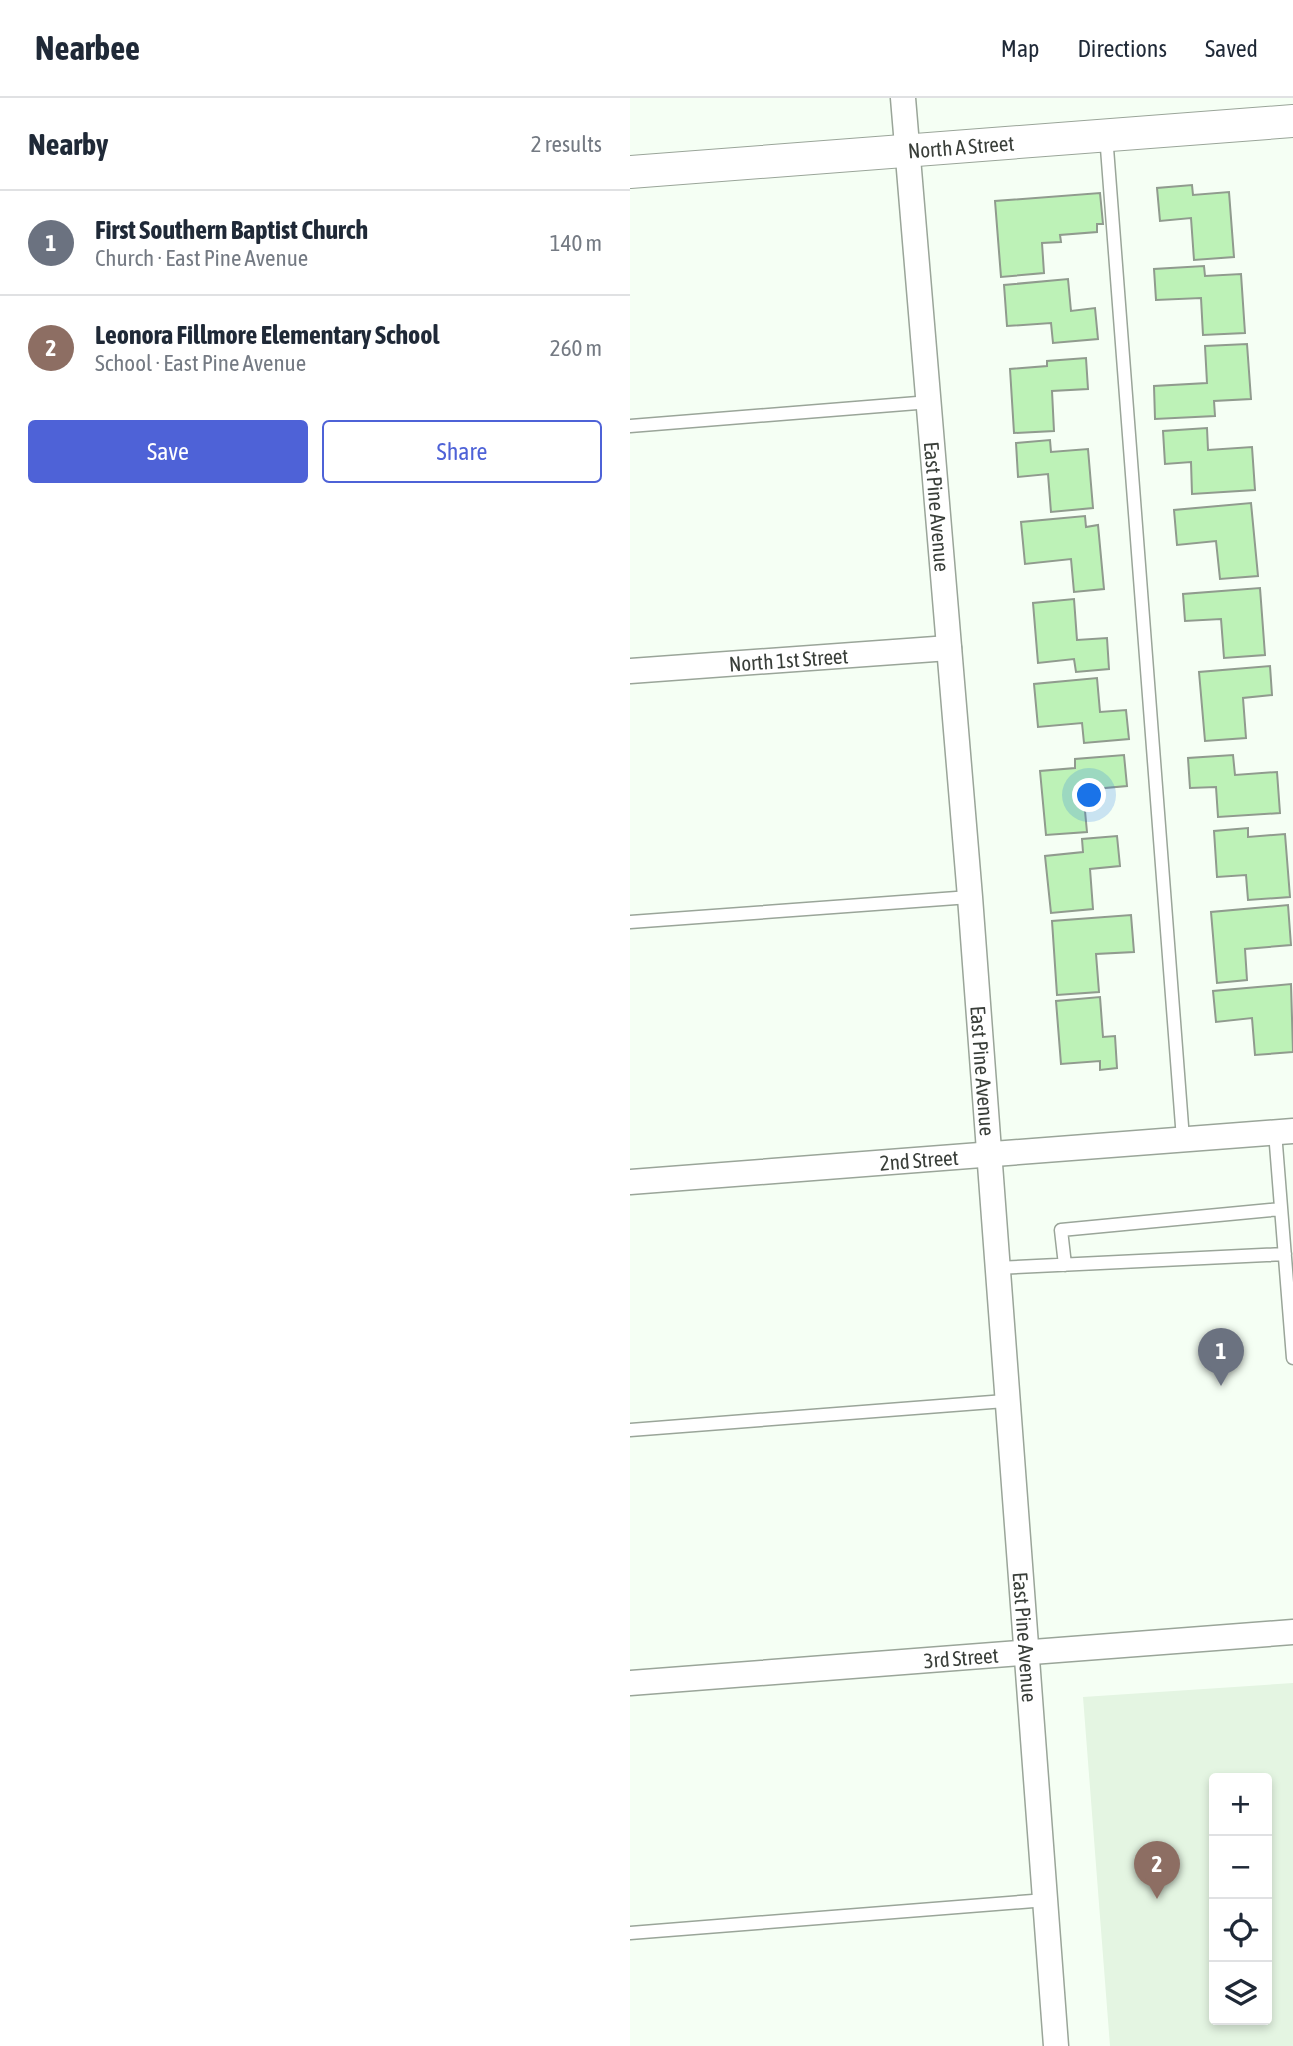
<!DOCTYPE html>
<html lang="en">
<head>
<meta charset="utf-8">
<style>
	body { margin:0; font-family:"Asap Condensed",sans-serif; background:#f6f6f7; color:#1f2937 }
	.controls { position:absolute; right:21px; bottom:21px; display:grid; overflow:hidden; border-radius:7px; box-shadow:0 4px 10px #0003 }
	.controls button { width:63px; height:63px; display:grid; place-items:center; padding:0; border:0; border-bottom:2px solid #e0e1e3; background:#fff; color:#1f2937; font:35px sans-serif }
	.you { position:absolute; left:460px; top:698px; width:24px; height:24px; margin:-18px; border:5px solid #fff; border-radius:50%; background:#1a73e8; box-shadow:0 0 0 10px #1a73e833 }
	.badge { display:grid; place-items:center; width:46px; height:46px; border-radius:50%; background:#4e62d7; color:#fff; font-size:23px; font-weight:700 }
	.pin { position:absolute; translate:-50% -58px; filter:drop-shadow(0 2px 4px #0008) }
	.pin::after { content:''; position:absolute; top:37px; width:24px; height:21px; background:inherit; clip-path:polygon(0 0,100% 0,50% 100%) }
	.list { margin:0; padding:0; list-style:none }
	h2 { display:flex; justify-content:space-between; align-items:center; height:91px; margin:0; padding:0 28px; font-size:30px }
	h2 small { font-size:23px; font-weight:400; color:#747a83 }
	.list li { display:grid; grid-template-columns:46px 1fr auto; gap:21px; align-items:center; box-sizing:border-box; height:105px; padding:0 28px; border-top:2px solid #e0e1e3 }
	.list b { display:block; font-size:26px; white-space:nowrap }
	.list p { margin:0; font-size:23px; white-space:nowrap; color:#747a83 }
	.list em { font-size:23px; font-style:normal; color:#747a83 }
	.actions { display:flex; gap:14px; padding:21px 28px }
	.actions a { flex:1; padding:16px 0; border:2px solid #4e62d7; border-radius:7px; text-align:center; font-size:24px; color:#4e62d7 }
	.actions .main { background:#4e62d7; color:#fff }
	.icon { flex:none; width:38px; height:38px; fill:none; stroke:currentColor; stroke-width:2; stroke-linecap:round; stroke-linejoin:round }
	.map { position:relative; flex:none; width:663px; height:1948px; overflow:hidden }
	header { display:flex; align-items:center; gap:42px; box-sizing:border-box; height:98px; padding:0 35px; background:#fff; border-bottom:2px solid #e0e1e3 }
	header strong { font-size:33px }
	nav { display:flex; gap:38px; margin-inline-start:auto; font-size:24px }
	main { display:flex }
	aside { flex:1; background:#fff }
	.map>svg:first-child { display:block }
	.built { fill:#e4f5e2; fill-rule:evenodd }
	.building { fill:#bdf2b7; stroke:#909b8e; stroke-width:2 }
	.lines { fill:none; stroke-linecap:round; stroke-linejoin:round }
	.service-casing { stroke:#9aa599; stroke-width:15 }
	.minor-casing { stroke:#9aa599; stroke-width:27 }
	.tertiary-casing { stroke:#9aa599; stroke-width:34 }
	.service { stroke:#fff; stroke-width:12 }
	.minor { stroke:#fff; stroke-width:24 }
	.tertiary { stroke:#fff; stroke-width:32 }
	.labels { text-anchor:middle; dominant-baseline:central; stroke-width:7; stroke-linejoin:round; paint-order:stroke }
	.street-label { font-size:21px; fill:#393e39; stroke:#f5fff4 }
</style>
</head>
<body>
<header>
<strong>Nearbee</strong>
<nav><a>Map</a><a>Directions</a><a>Saved</a></nav>
</header>
<main>
<aside>
<h2>Nearby<small>2 results</small></h2>
<ul class="list">
<li><span class="badge" style="background:#6b7280">1</span><div><b>First Southern Baptist Church</b><p>Church · East Pine Avenue</p></div><em>140 m</em></li>
<li><span class="badge" style="background:#8d6e63">2</span><div><b>Leonora Fillmore Elementary School</b><p>School · East Pine Avenue</p></div><em>260 m</em></li>
</ul>
<div class="actions"><a class="main">Save</a><a>Share</a></div>
</aside>
<div class="map">
<svg width="663" height="1948" viewBox="0 0 663 1948">
	<rect width="100%" height="100%" fill="#f5fff4"/>
	<path class="built" d="M 663,1585 L 663,1948 L 480,1948 L 453,1599 ZM 584,1680 L 637,1680 L 637,1922 L 584,1922 Z"/>
	<path class="building" d="M 562,87 L 563,97 L 599,94 L 604,159 L 564,162 L 561,120 L 530,123 L 527,90 Z
		M 470,95 L 473,126 L 467,126 L 467,134 L 430,137 L 431,144 L 412,145 L 414,175 L 371,179 L 365,103 Z
		M 574,168 L 575,178 L 611,176 L 615,235 L 573,237 L 571,200 L 526,202 L 524,171 Z
		M 438,181 L 441,213 L 465,210 L 468,241 L 423,245 L 421,225 L 377,228 L 374,187 Z
		M 617,246 L 621,301 L 584,303 L 585,318 L 525,321 L 524,288 L 577,285 L 575,248 Z
		M 456,260 L 458,291 L 422,293 L 424,333 L 384,335 L 380,271 L 417,268 L 417,263 Z
		M 577,330 L 578,352 L 622,349 L 625,392 L 562,396 L 561,364 L 535,366 L 533,333 Z
		M 420,342 L 421,354 L 458,351 L 463,410 L 421,414 L 418,376 L 388,379 L 386,345 Z
		M 621,405 L 628,478 L 590,481 L 586,443 L 547,447 L 544,412 Z
		M 455,418 L 456,429 L 468,427 L 474,491 L 444,494 L 441,461 L 395,466 L 391,424 Z
		M 630,490 L 635,557 L 594,560 L 591,521 L 555,523 L 553,496 Z
		M 444,501 L 447,542 L 477,540 L 479,571 L 446,574 L 444,561 L 408,565 L 403,505 Z
		M 640,568 L 642,597 L 613,600 L 616,640 L 575,643 L 569,574 Z
		M 467,580 L 470,614 L 496,612 L 499,641 L 454,645 L 452,625 L 408,629 L 404,586 Z
		M 494,657 L 497,688 L 453,692 L 457,734 L 416,737 L 410,673 L 445,670 L 445,661 Z
		M 603,657 L 605,677 L 647,674 L 650,715 L 588,719 L 586,689 L 560,690 L 558,660 Z
		M 618,730 L 618,739 L 655,736 L 660,799 L 618,802 L 616,777 L 587,779 L 584,733 Z
		M 487,738 L 490,768 L 460,771 L 463,811 L 421,815 L 415,758 L 453,754 L 452,741 Z
		M 658,807 L 661,847 L 615,851 L 617,882 L 587,885 L 581,814 Z
		M 501,817 L 504,854 L 466,856 L 469,894 L 427,897 L 422,823 Z
		M 661,886 L 663,954 L 625,957 L 622,920 L 586,924 L 583,893 Z
		M 470,899 L 473,939 L 485,938 L 487,970 L 470,972 L 470,963 L 431,966 L 426,903 Z"/>
	<g class="lines">
		<g class="service-casing">
			<path id="service" d="M 476,37 L 553,1041
				M 0,328 L 300,304
				M 0,824 L 340,799
				M 645,1034 L 663,1260
				M 435,1167 L 431,1132 L 651,1111
				M 366,1170 L 655,1156
				M 0,1332 L 375,1303
				M 0,1835 L 416,1802"/>
		</g>
		<g class="minor-casing">
			<g id="minor">
				<path id="s1" d="M 273,0 L 340,799 L 426,1948"/>
				<path id="s2" d="M 0,573 L 319,550"/>
				<path id="s3" d="M 0,1084 L 663,1033"/>
				<path id="s4" d="M 0,1585 L 663,1534"/>
			</g>
		</g>
		<g class="tertiary-casing">
			<g id="tertiary">
				<path id="s5" d="M 0,74 L 663,23"/>
			</g>
		</g>
		<use href="#service" class="service"/>
		<use href="#minor" class="minor"/>
		<use href="#tertiary" class="tertiary"/>
	</g>
	<g class="labels">
		<g class="street-label">
			<text stroke="none"><textPath href="#s5" startOffset="332">North A Street</textPath></text>
			<text stroke="none"><textPath href="#s1" startOffset="410">East Pine Avenue</textPath></text>
			<text stroke="none"><textPath href="#s2" startOffset="159">North 1st Street</textPath></text>
			<text stroke="none"><textPath href="#s1" startOffset="976">East Pine Avenue</textPath></text>
			<text stroke="none"><textPath href="#s3" startOffset="290">2nd Street</textPath></text>
			<text stroke="none"><textPath href="#s1" startOffset="1544">East Pine Avenue</textPath></text>
			<text stroke="none"><textPath href="#s4" startOffset="332">3rd Street</textPath></text>
		</g>
	</g>
</svg>
<div class="controls">
<button>+</button>
<button>−</button>
<button><svg class="icon" aria-label="locate" viewBox="0 0 24 24"><circle cx="12" cy="12" r="6"/><path d="M12 2v4M12 18v4M2 12h4M18 12h4"/></svg></button>
<button><svg class="icon" aria-label="layers" viewBox="0 0 24 24"><path d="M12 4l9 5-9 5-9-5zM3 14l9 5 9-5"/></svg></button>
</div>
<div class="you"></div>
<div class="pin badge" style="left:591px;top:1288px;background:#6b7280">1</div>
<div class="pin badge" style="left:527px;top:1801px;background:#8d6e63">2</div>
</div>
</main>
</body>
</html>
